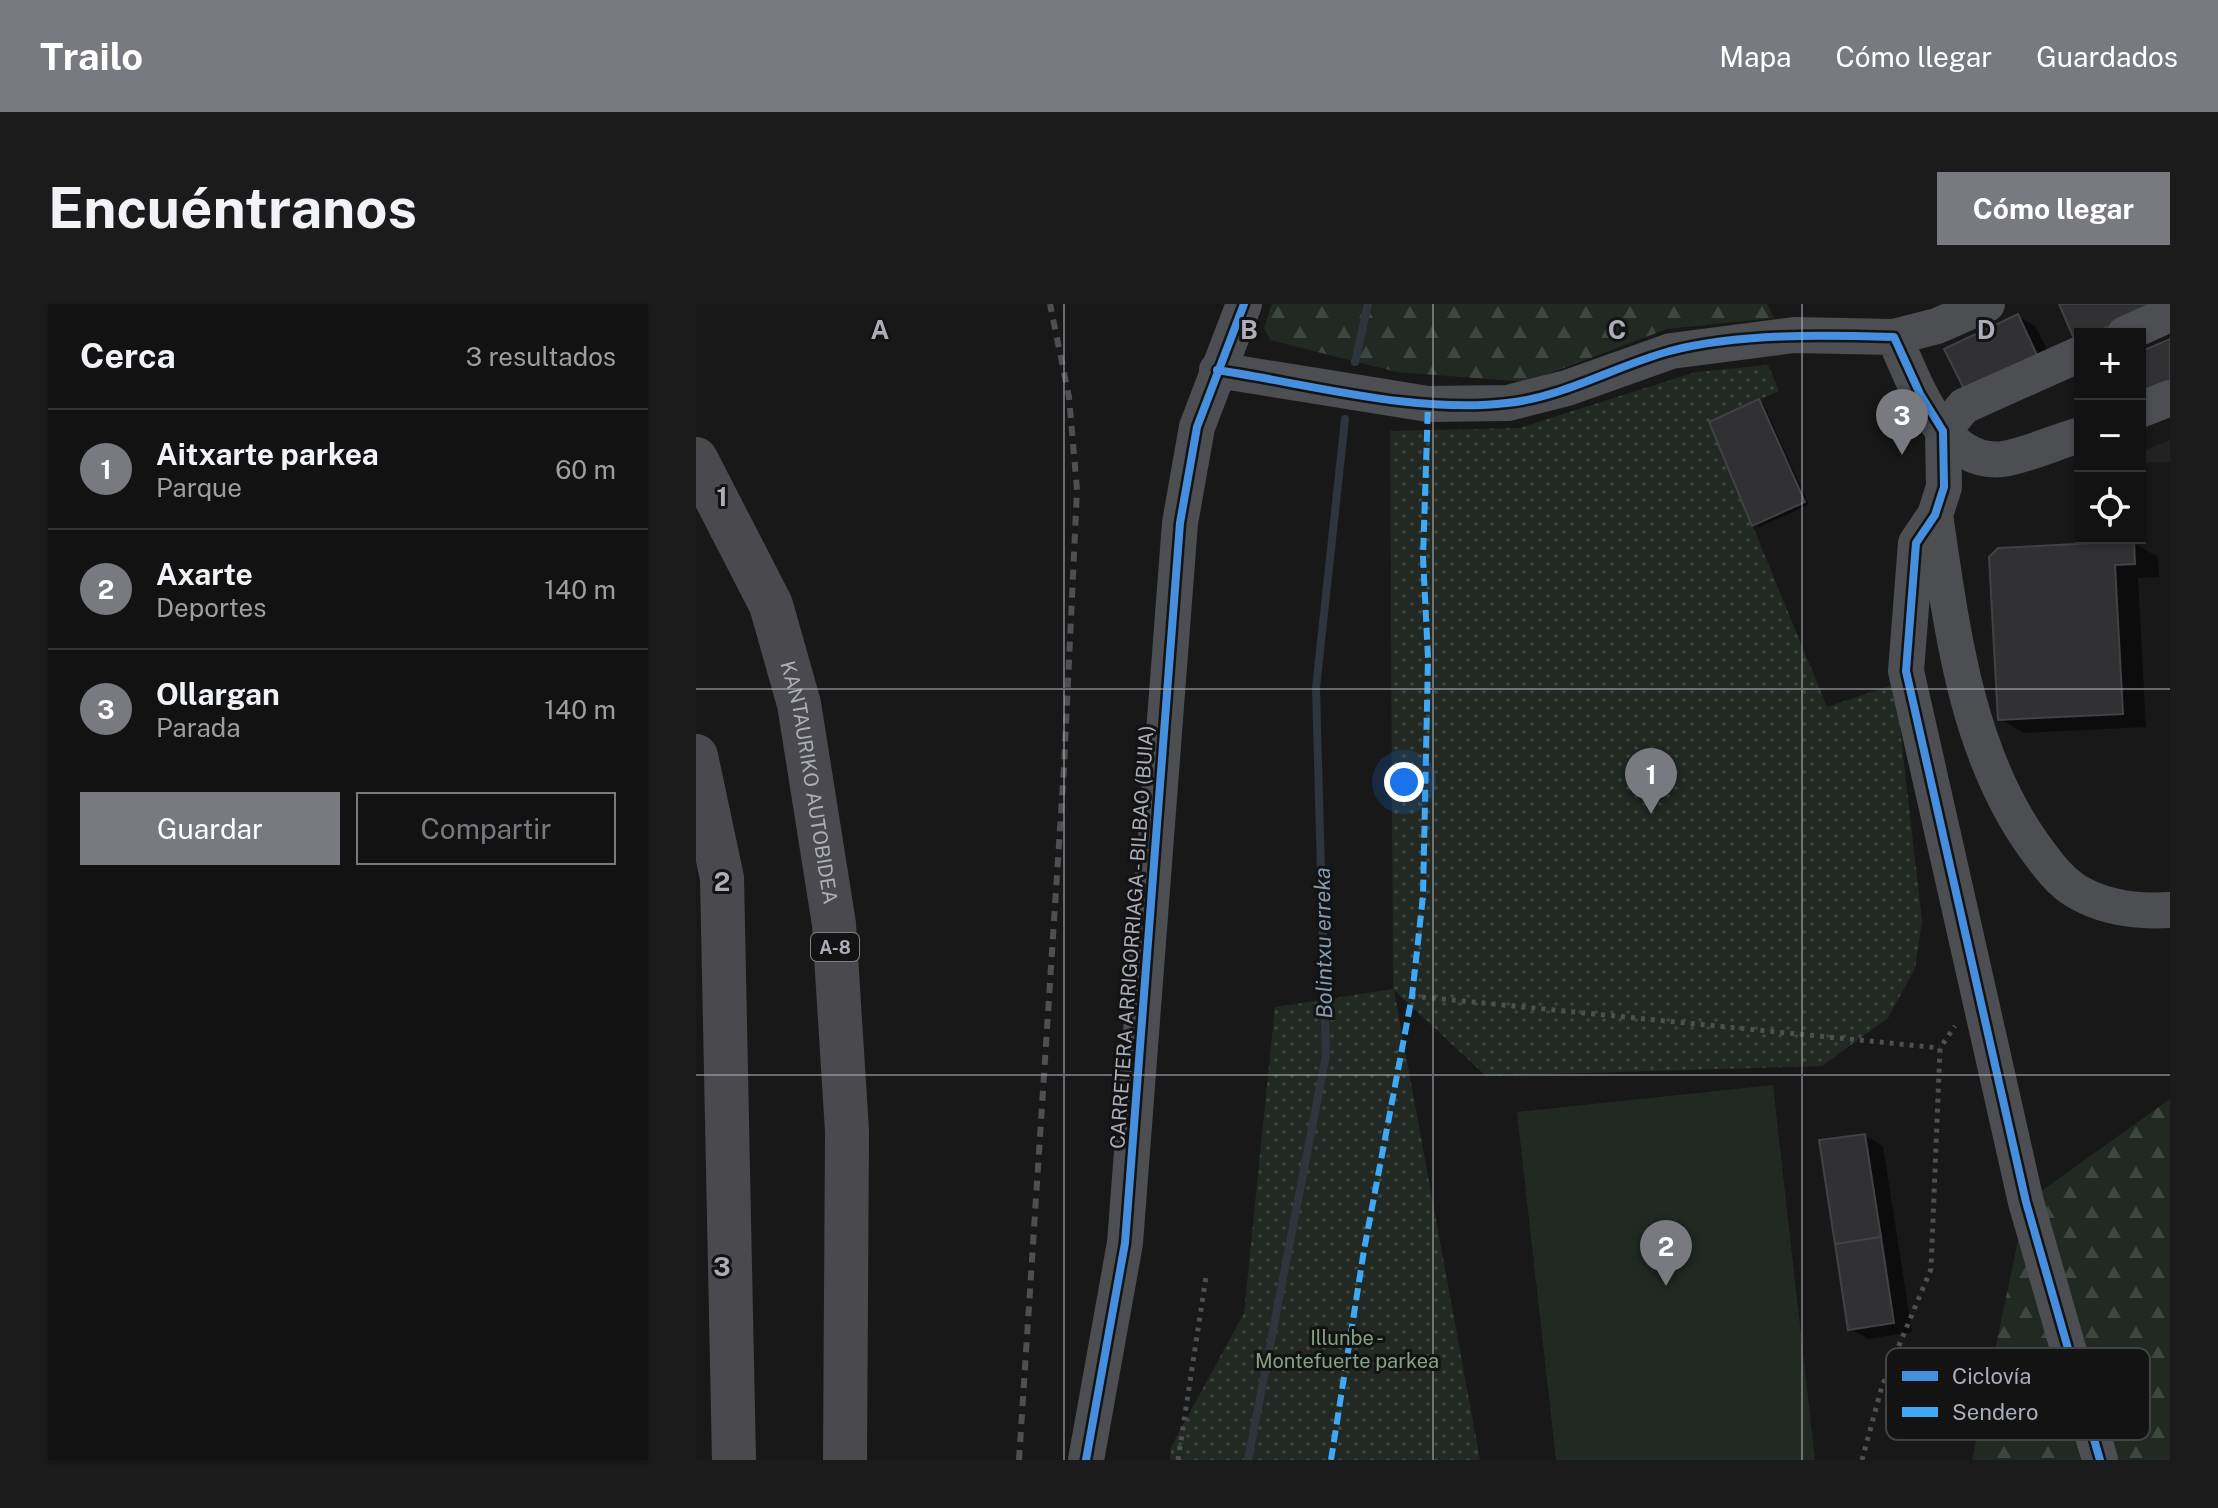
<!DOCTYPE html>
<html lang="es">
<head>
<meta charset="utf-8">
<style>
	body { margin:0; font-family:"Public Sans",sans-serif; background:#1b1b1c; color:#f1f3f6 }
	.controls { position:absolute; right:24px; top:24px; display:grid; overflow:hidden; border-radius:0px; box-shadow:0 2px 6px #0004 }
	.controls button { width:72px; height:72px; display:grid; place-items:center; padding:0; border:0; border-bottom:2px solid #313233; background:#121213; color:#f1f3f6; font:40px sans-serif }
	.you { position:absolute; left:708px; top:478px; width:28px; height:28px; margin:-20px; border:6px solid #fff; border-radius:50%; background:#1a73e8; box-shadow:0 0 0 12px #1a73e833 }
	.badge { display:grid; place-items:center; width:52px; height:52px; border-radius:50%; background:#787a80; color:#fff; font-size:26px; font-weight:700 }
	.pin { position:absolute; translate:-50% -66px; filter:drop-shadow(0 2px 4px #0008) }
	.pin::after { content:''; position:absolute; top:42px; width:28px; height:24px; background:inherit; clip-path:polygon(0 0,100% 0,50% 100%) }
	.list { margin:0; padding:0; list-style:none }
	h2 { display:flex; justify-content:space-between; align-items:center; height:104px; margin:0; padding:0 32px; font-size:34px }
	h2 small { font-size:26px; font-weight:400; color:#9c9ea0 }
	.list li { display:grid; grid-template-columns:52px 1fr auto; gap:24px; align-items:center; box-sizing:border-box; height:120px; padding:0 32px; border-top:2px solid #313233 }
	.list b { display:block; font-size:30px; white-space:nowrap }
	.list p { margin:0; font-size:26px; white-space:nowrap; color:#9c9ea0 }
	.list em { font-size:26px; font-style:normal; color:#9c9ea0 }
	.actions { display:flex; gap:16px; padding:24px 32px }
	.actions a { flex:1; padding:18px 0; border:2px solid #787a80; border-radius:0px; text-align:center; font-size:28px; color:#787a80 }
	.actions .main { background:#787a80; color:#fff }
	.icon { flex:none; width:44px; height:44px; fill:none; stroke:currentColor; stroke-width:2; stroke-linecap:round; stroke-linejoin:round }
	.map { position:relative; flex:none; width:1474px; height:1156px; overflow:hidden; border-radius:0px }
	header { display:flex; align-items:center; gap:48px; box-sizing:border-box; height:112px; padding:0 40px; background:#787a80; color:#fff }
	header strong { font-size:38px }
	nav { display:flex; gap:44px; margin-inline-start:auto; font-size:28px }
	.intro { display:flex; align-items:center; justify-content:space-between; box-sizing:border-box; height:192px; padding:0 48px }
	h1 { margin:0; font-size:56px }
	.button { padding:20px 36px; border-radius:0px; background:#787a80; color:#fff; font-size:28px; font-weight:700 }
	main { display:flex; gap:48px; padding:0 48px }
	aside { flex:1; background:#121213; border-radius:0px; box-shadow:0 2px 6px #0004 }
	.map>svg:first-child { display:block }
	.built { fill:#222224 }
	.green { fill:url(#green-dots) }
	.forest { fill:url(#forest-firs) }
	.pitch { fill:#222923 }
	.shadow { fill:#0007 }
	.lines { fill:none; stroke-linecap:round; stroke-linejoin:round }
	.stream { stroke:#2e353c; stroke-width:8 }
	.building { fill:#313133; stroke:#414245; stroke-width:2 }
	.path { stroke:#4e4f52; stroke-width:5; stroke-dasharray:4 6; stroke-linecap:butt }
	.minor { stroke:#4d4e51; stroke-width:36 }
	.highway { stroke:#4a4a4e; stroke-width:44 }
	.rail { stroke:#4e4f52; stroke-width:6; stroke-dasharray:10 8; stroke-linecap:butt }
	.quiet { stroke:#3fa9f5; stroke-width:6; stroke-dasharray:12 6; stroke-linecap:butt }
	.cycleway-casing { stroke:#131314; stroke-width:13 }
	.cycleway { stroke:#468fdf; stroke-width:8 }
	.grid { fill:none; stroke:#abaeb8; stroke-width:2; stroke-opacity:0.55 }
	.labels { text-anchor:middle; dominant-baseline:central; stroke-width:6; stroke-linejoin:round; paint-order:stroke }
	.shield { fill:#131314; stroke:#7d8087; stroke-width:2 }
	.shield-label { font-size:18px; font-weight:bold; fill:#abaeb8 }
	.street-label { font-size:20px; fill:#abaeb8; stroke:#131314 }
	.park-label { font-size:20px; fill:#83a285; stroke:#131314 }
	.water-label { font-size:22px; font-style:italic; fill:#849bb1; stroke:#131314 }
	.key { fill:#131314; stroke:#414245; stroke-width:2 }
	.key-label { font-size:22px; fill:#abaeb8 }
	.grid-label { font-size:26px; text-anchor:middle; font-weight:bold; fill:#abaeb8; stroke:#131314; stroke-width:6; stroke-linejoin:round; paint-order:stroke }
</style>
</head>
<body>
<header>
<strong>Trailo</strong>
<nav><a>Mapa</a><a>Cómo llegar</a><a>Guardados</a></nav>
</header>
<div class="intro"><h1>Encuéntranos</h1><a class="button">Cómo llegar</a></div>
<main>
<aside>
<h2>Cerca<small>3 resultados</small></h2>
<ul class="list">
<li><span class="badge">1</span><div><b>Aitxarte parkea</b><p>Parque</p></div><em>60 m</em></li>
<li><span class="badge">2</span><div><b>Axarte</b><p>Deportes</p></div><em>140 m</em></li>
<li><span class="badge">3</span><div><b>Ollargan</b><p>Parada</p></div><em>140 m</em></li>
</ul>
<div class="actions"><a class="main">Guardar</a><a>Compartir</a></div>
</aside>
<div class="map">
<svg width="1474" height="1156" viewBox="0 0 1474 1156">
	<defs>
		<pattern id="green-dots" width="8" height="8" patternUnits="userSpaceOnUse" patternTransform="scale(2)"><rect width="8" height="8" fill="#222923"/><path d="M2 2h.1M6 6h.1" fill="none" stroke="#3f4641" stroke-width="1.8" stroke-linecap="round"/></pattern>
		<pattern id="forest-firs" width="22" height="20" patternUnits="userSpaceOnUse" patternTransform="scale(2)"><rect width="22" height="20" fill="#222923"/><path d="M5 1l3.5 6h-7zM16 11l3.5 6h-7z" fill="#3f4641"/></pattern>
	</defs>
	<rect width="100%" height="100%" fill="#181819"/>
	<path class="built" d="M 1474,136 L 1474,158 L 1444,159 L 1444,148 Z"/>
	<path class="green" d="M 1072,61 L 1083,87 L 1014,118 L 1131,403 L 1199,380 L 1226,617 L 1219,664 L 1192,714 L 1126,762 L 790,772 L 698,686 L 784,1156 L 474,1156 L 475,1143 L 548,1009 L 579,703 L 697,685 L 694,127 L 823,124 L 1000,68 Z"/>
	<path class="forest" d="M 576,0 L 1071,0 L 1078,14 L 971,25 L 831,78 L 701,68 L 574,36 L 568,23 Z
		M 1474,795 L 1474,1156 L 1276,1156 L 1330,898 Z"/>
	<path class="pitch" d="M 1077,781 L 1119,1156 L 860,1156 L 821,808 Z"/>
	<path class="shadow" d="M 1366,0 L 1436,30 L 1384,30 L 1384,37 Z
		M 1322,12 L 1340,23 L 1358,61 L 1288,94 Z
		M 1063,98 L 1068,101 L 1113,201 L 1063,223 L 1058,220 Z
		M 1437,239 L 1462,253 L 1463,273 L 1442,274 L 1450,423 L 1328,429 L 1304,415 L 1295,254 Z
		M 1169,832 L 1187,842 L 1216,1028 L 1172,1035 L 1154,1024 Z"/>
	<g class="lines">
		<path class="stream" d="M 659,58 L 672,0
			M 552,1156 L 630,751 L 620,384 L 649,115"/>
	</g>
	<path class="building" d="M 1363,0 L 1464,0 L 1395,30 L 1384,30 L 1379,37 Z
		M 1322,10 L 1341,51 L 1268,85 L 1248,45 Z
		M 1474,35 L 1474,80 L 1444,93 L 1444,48 Z
		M 1063,95 L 1109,198 L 1056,222 L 1013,118 Z
		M 1438,237 L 1439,260 L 1419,261 L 1427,410 L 1302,416 L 1293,253 L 1302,244 Z
		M 1169,830 L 1185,933 L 1139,940 L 1123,836 Z
		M 1185,933 L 1198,1019 L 1152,1026 L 1139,940 Z"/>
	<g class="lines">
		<path class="path" d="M 716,692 L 1244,744
			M 482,1156 L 510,973
			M 1166,1156 L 1186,1082 L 1235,965 L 1244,744 L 1259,722"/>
		<path class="minor" d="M 1429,30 L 1474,10
			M 1198,33 C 1218,76 1246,163 1307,155 C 1332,151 1359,138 1384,131
			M 521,66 L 732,100 L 812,99 L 871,84 L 975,47 L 1098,31 L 1198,33 L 1241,22 L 1291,0
			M 1444,106 L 1474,94
			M 1247,127 L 1248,183 L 1239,211 L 1220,239 L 1210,367 L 1330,898 L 1404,1156
			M 1247,127 L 1268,102 L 1384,50
			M 1239,211 C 1256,325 1270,447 1338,542 C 1350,558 1362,576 1380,587 C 1408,604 1442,608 1474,606
			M 390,1156 L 429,939 L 484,219 L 501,123 L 548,0"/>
		<g class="highway">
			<path id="s1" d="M 0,155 L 75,301 L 103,400 L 138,620 L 151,827 L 149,1156"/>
			<path d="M 0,452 L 26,574 L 38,1156"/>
		</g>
		<path class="rail" d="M 323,1156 L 368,463 L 381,186 L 373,93 L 354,0"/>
		<path class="quiet" d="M 635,1156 L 668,946 L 716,692 L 727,592 L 732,354 L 727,253 L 732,100"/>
		<g class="cycleway-casing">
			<path id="cycleway" d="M 521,66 C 613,80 719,110 811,99 C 868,93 919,62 974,47 C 1043,29 1128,31 1198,33 L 1224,90 L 1247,127 L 1248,183 L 1239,211 L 1220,239 L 1210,367 L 1330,898 L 1404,1156
				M 390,1156 L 429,939 L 484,219 L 501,123 L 548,0"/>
		</g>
		<use href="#cycleway" class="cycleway"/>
	</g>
	<path class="grid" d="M 368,0 L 368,1156M 737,0 L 737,1156M 1106,0 L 1106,1156M 0,385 L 1474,385M 0,771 L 1474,771"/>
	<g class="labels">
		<rect class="shield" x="115" y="629" width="48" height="28" rx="6"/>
		<g class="shield-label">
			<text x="139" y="643">A-8</text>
		</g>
		<g class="street-label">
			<text stroke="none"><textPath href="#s1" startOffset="346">KANTAURIKO AUTOBIDEA</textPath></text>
			<text transform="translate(436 633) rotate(-86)">CARRETERA ARRIGORRIAGA - BILBAO (BUIA)</text>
		</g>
		<g class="park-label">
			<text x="651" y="1034">Illunbe -<tspan x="651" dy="23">Montefuerte parkea</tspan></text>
		</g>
		<g class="water-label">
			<text transform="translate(627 639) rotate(-91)">Bolintxu erreka</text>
		</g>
	</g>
	<rect x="1190" y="1044" width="264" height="92" rx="12" class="key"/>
	<rect x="1206" y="1067" width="36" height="10" fill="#468fdf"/>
	<rect x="1206" y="1103" width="36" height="10" fill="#3fa9f5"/>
	<g class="key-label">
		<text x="1256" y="1080">Ciclovía</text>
		<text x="1256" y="1116">Sendero</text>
	</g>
	<g class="grid-label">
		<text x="184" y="35">A</text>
		<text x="553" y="35">B</text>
		<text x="921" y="35">C</text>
		<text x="1290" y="35">D</text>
		<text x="26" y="202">1</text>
		<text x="26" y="587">2</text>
		<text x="26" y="972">3</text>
	</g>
</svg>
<div class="controls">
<button>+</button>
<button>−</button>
<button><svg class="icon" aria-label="locate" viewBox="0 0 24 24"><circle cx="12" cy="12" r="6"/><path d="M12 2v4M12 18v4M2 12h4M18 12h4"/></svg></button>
</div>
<div class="you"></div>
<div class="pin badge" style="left:955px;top:510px">1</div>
<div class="pin badge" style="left:970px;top:982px">2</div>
<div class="pin badge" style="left:1206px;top:151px">3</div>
</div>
</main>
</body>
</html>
